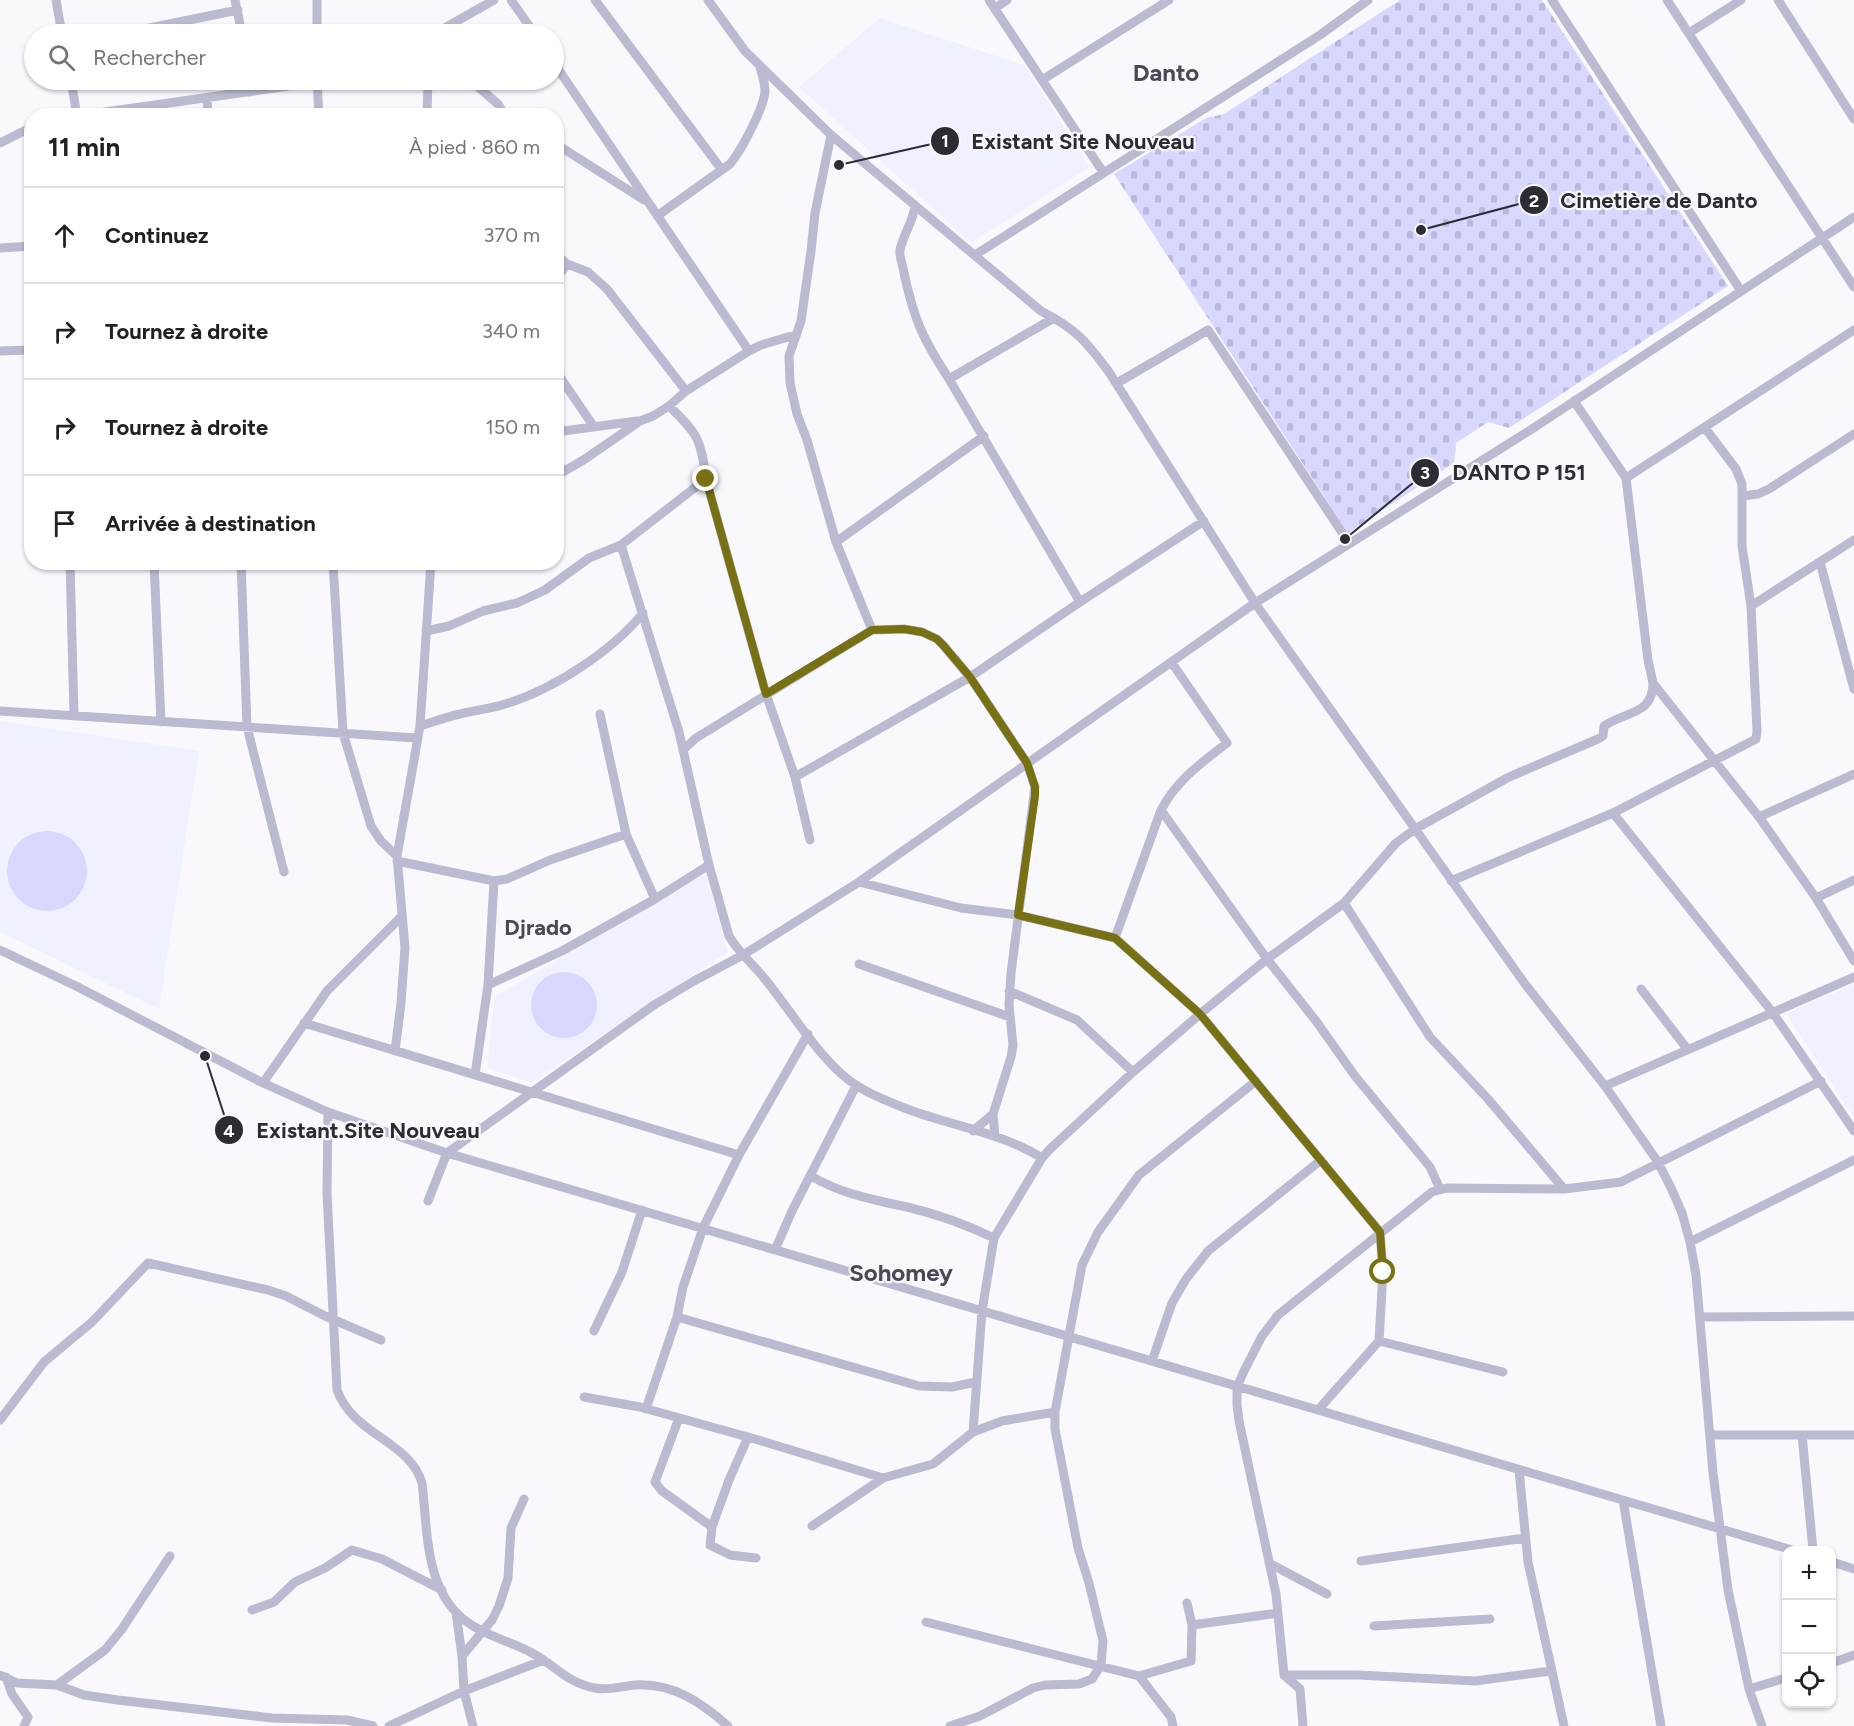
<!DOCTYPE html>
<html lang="fr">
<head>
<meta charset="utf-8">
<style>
	body { margin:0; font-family:Figtree,sans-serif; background:#f6f6f6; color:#202124 }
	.controls { position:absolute; right:18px; bottom:18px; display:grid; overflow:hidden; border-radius:12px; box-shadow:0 2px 4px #0004 }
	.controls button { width:54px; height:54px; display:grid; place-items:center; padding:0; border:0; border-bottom:2px solid #e0e0e0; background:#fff; color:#202124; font:30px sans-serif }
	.stop { position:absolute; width:18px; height:18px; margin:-14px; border:4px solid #787113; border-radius:50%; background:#fff }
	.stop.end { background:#787113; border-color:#fff; box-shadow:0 2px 6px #0008 }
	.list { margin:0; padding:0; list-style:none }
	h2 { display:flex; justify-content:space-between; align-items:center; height:78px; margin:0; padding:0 24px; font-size:26px }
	h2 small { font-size:20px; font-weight:400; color:#757577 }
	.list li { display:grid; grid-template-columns:39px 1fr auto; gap:18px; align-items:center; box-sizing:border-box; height:96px; padding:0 24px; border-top:2px solid #e0e0e0 }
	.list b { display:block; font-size:22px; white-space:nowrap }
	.list em { font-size:20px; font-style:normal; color:#757577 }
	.icon { flex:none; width:33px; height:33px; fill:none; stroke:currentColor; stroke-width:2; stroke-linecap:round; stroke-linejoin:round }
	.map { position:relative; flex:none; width:1854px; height:1726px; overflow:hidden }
	.search { position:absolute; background:#fff; box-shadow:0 2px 4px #0004; left:24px; top:24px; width:540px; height:66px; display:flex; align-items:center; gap:15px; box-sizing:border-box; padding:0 21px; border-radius:33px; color:#757577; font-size:22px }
	.panel { position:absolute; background:#fff; box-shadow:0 2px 4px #0004; left:24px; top:108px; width:540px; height:462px; border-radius:24px }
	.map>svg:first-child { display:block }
	.built { fill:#f0f1ff }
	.green { fill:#d7d7ff }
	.cemetery { fill:url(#cemetery-stones) }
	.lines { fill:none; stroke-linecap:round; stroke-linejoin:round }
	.minor { stroke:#babad1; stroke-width:9 }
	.route { stroke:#787113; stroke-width:8 }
	.labels { text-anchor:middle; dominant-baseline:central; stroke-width:4.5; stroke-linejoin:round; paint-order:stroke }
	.neighbourhood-label { font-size:22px; font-weight:bold; fill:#494956; stroke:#f9f9fd }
	.quarter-label { font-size:24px; font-weight:bold; fill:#494956; stroke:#f9f9fd }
	.leader { fill:none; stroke:#2c2d33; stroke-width:2 }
	.callout-dot { fill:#2c2d33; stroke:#f9f9fd; stroke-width:2 }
	.mark-label { font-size:18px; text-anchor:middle; font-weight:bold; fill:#fff }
	.callout-label { font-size:22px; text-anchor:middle; font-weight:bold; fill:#2c2d33; stroke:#f9f9fd; stroke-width:4.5; stroke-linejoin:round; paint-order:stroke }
</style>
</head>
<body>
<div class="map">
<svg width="1854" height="1726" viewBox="0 0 1854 1726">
	<defs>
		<pattern id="cemetery-stones" width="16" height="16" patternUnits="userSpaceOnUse" patternTransform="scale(1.5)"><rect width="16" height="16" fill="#d7d7ff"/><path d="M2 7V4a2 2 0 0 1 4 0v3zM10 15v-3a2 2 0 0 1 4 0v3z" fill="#b9b9db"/></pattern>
	</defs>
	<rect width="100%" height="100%" fill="#f9f9fd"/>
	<path class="built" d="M 880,18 L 1024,65 L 1090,167 L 971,243 L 799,87 Z
		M 0,721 L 199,751 L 159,1009 L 0,932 Z
		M 706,873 L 728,952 L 531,1083 L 487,1068 L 494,997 Z
		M 1854,984 L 1854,1118 L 1786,1014 Z"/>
	<path class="green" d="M7 871a40 40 0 1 1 80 0a40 40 0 1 1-80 0Z
		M531 1005a33 33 0 1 1 66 0a33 33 0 1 1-66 0Z"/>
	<path class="cemetery" d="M 1400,0 L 1542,0 L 1728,286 L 1509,428 L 1488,422 L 1456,443 L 1454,463 L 1348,533 L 1114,174 L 1206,118 L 1224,114 Z"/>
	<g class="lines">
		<path class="minor" d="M 56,0 L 62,34
			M 235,0 L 242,34
			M 317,0 L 317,34
			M 511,0 L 535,34
			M 595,0 L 722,170
			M 708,0 L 745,51 L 831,135 L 1041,311 C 1076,329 1086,341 1109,372 L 1255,603 L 1525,984 L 1605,1086 L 1658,1162 L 1672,1190 L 1682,1213 L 1690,1242 L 1696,1275 L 1713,1473 L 1728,1590 L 1749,1689 L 1762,1726
			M 989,0 L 1103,172
			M 1552,0 L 1741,291
			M 1667,0 L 1854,287
			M 1778,0 L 1854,119
			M 995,8 L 1007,0
			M 1689,33 L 1741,0
			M 120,34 L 238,10
			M 434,34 L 494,0
			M 554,63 L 749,351
			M 71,80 L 77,116
			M 248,80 L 250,92
			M 317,80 L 319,116
			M 470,80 L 498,104 L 505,116
			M 1042,80 L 1169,0
			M 207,98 L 208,116
			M 77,116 L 317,82 L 325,80
			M 427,116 L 428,80
			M 831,135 L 815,213 L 811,251 L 801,321 L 789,356 L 790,383 L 797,414 L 807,440 L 836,542 L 872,630
			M 0,143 L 32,127
			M 556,144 L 644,200
			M 915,206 C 913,222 903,235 900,250 C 899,257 903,266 904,273 C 914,320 923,339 949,379
			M 657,216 L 730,164 C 741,151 764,108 765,91 C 765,83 762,74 760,67
			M 0,248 L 32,246
			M 556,254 L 567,264 L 588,272 L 607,289 L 686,391
			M 975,255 L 1320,35 L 1368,0
			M 556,279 L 567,264
			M 1054,318 L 949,379 L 1080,602
			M 0,351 L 32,350
			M 556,371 L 594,427
			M 1117,383 L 1208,330 L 1349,543
			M 1574,401 L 1626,478 L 1648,660 L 1653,683 L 1759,817 L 1816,898 L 1854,961
			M 669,406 C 698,434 701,439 706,479 L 766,694 L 795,777 L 810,840
			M 556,432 L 637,421
			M 556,476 L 585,459 L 640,421 L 653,416 L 669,406 L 686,391 L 749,351 L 761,345 L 795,335
			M 1626,478 L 1854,330
			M 1743,496 L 1758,494 L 1769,489 L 1854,434
			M 836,542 L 984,436
			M 621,545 L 679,732 L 709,865 L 729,936 C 738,952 753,964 764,978 C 790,1009 823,1065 856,1085 C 872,1096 892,1103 910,1110 C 953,1126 1002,1133 1042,1158
			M 70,562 L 74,716
			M 154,562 L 161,722
			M 241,562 L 247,727 L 284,872
			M 333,562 L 343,733 L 371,826 L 381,841 L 397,856
			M 1820,562 L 1854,689
			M 1751,606 L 1854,540
			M 426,631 L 449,626 L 483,611 L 517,603 L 545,590 L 589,558 L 621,545 L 706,479
			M 0,711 L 416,738
			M 600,714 L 626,834 L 655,899
			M 420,726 C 433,722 446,717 460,714 C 475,710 491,709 505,704 C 553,690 612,651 643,613
			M 684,749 L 696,738 L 872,630 L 904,629 L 922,632 L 937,639 L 943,645 L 970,677 L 1027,763 L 1035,787 L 1011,973 L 1009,1005 L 1013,1045 L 1011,1057 L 993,1114 L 995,1136
			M 795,777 L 970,677 L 1080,602 L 1204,521
			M 1161,810 L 1267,959 L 1316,1021 L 1355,1076 L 1430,1167 L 1440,1189
			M 1613,813 L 1773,1013 L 1854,1131
			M 1759,817 L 1854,774
			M 397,861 L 494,881 L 507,879 L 550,860 L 626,834
			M 1451,881 L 1613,813 L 1756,739 L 1757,731 L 1751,606 L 1742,546 L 1742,484 L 1736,469 L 1705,428
			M 859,882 L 961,908 L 1018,915 L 1115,938 L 1200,1014 L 1380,1232 L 1383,1272 L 1379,1341 L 1318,1410
			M 1816,898 L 1854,880
			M 1344,903 L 1430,1037 L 1488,1099 L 1564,1189
			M 1115,938 L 1161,810 C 1177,780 1201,763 1227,743 L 1172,663
			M 0,950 L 76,986 L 263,1083 L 328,1112 L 447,1153 L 1792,1550
			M 859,964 L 1010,1017
			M 488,985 L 562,951 L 655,899 L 709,865
			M 1641,989 L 1688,1050
			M 1009,991 L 1077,1020 L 1133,1072
			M 304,1023 L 739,1155
			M 395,1051 L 401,1003 L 405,948 L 397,856 L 420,726 L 431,562
			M 475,1075 L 488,985 L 494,881
			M 263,1083 L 327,991 L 402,916
			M 1605,1086 L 1854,977
			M 328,1112 L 327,1193 L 337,1390 C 353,1435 410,1441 422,1483 C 428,1531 424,1594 470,1624 C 489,1637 512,1642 532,1653 C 555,1665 567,1683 595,1688 C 608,1691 622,1686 635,1685 C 673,1683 701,1702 728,1726
			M 973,1131 L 993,1114
			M 811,1176 C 843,1195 876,1200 911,1208 C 940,1215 967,1225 994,1238
			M 428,1201 L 447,1153 L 654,1005 L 694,981 L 743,955 L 859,882 L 1255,603 L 1532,429 L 1854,217
			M 1690,1242 L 1854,1160
			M 775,1250 L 792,1211 L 856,1086
			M 677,1317 L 919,1386 L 952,1387 L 976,1382
			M 1701,1317 L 1854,1316
			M 594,1331 L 622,1272 L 642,1210
			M 1379,1341 L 1503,1372
			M 1152,1361 L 1172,1303 L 1186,1279 L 1208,1251 L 1321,1160
			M 584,1397 L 640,1407 L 755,1439 L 883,1478
			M 646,1409 L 677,1317 L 683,1287 L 703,1228 L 739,1155 L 808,1034
			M 679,1418 L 655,1482 L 662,1491 L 712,1527 L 710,1545 L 730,1555 L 756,1558
			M 0,1420 L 44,1362 L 92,1322 L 148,1263 L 268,1290 L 286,1296 L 325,1316 L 381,1340
			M 973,1432 L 982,1311 L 994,1238 L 1042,1158 L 1049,1150 L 1133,1072 L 1200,1014 L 1267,959 L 1344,903 L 1396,843 L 1415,829 L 1509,777 L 1598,739 L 1603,736 L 1604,726 C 1626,711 1653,715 1653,683
			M 1710,1435 L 1854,1435
			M 1802,1435 L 1813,1550
			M 1519,1470 L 1528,1562 L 1564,1726
			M 1623,1500 L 1661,1726
			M 812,1526 L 883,1478 L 933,1464 L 973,1432 L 1002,1421 L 1055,1412
			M 712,1527 L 729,1480 L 748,1437
			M 1361,1561 L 1525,1538
			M 1832,1562 L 1854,1569
			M 1269,1563 L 1327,1594
			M 252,1610 L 274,1602 L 295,1582 L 325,1568 L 352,1550 L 382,1559 L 442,1590
			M 456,1612 L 462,1656 L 464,1691 L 473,1726
			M 926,1622 L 1139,1676
			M 1192,1625 L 1278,1613
			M 1374,1626 L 1490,1619
			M 462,1656 L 492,1620 L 499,1606 L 508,1578 L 511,1528 L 524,1499
			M 1832,1663 L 1854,1655
			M 1551,1671 L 1475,1681 L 1358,1675 L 1284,1675 L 1276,1594 L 1239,1421 L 1237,1405 L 1237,1387 L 1244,1371 L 1262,1336 L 1278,1315 L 1432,1192 L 1447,1188 L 1564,1189 L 1621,1182 L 1821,1081
			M 0,1675 L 17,1683 L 57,1685 L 84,1695 L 118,1700 L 272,1718 L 347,1720 L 373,1726
			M 1284,1675 L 1300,1689 L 1303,1726
			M 6,1677 L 12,1694 L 28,1717 L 24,1726
			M 57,1685 L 105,1650 L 122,1629 L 170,1556
			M 1749,1689 L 1786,1678
			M 389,1726 L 464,1691 L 544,1660
			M 950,1726 L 980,1716 L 1033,1688 L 1045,1685 L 1079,1684 L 1092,1679 L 1101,1665 L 1103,1641 L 1089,1583 L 1078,1548 L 1055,1429 L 1055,1412 L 1082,1265 L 1098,1232 L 1139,1175 L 1256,1081
			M 1173,1726 L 1171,1717 L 1139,1676 L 1191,1661 L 1192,1625 L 1187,1603"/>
	</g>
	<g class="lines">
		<path class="route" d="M 706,479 L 766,694 L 872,630 L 904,629 L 922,632 L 937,639 L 943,645 L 970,677 L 1027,763 L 1035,787 L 1035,796 L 1018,915 L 1115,938 L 1200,1014 L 1380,1232 L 1383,1272"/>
	</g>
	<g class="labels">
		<g class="neighbourhood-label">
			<text x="538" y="927">Djrado</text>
		</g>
		<g class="quarter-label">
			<text x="1166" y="72">Danto</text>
			<text x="901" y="1272">Sohomey</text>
		</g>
	</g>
	<path class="leader" d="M839 165L945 141M1421 230L1534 200M1345 539L1425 473M205 1056L229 1130"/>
	<g class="callout-dot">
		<circle cx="839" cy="165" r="6"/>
		<circle cx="1421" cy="230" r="6"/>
		<circle cx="1345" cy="539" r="6"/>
		<circle cx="205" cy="1056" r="6"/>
		<circle cx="945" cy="141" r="15"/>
		<circle cx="1534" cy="200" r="15"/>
		<circle cx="1425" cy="473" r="15"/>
		<circle cx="229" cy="1130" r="15"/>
	</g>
	<g class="mark-label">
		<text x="945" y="147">1</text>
		<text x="1534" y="207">2</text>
		<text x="1425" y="479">3</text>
		<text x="229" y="1137">4</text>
	</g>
	<g class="callout-label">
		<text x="1083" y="149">Existant Site Nouveau</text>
		<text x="1659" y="208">Cimetière de Danto</text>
		<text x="1519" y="480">DANTO P 151</text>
		<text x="368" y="1138">Existant.Site Nouveau</text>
	</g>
</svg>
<div class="controls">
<button>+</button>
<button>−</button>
<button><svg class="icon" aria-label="locate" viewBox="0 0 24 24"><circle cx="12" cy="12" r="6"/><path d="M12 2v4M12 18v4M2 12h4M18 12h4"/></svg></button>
</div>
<div class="stop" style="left:1383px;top:1272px"></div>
<div class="stop end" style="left:706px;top:479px"></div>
<div class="search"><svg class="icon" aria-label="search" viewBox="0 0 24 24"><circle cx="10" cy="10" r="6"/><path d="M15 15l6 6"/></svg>Rechercher</div>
<section class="panel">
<h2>11 min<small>À pied · 860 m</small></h2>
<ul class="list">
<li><svg class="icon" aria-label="ahead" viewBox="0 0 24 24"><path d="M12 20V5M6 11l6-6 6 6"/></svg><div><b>Continuez</b></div><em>370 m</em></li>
<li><svg class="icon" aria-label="right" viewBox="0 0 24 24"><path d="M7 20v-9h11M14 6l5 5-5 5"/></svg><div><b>Tournez à droite</b></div><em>340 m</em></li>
<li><svg class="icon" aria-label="right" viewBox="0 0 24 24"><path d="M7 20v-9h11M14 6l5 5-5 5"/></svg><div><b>Tournez à droite</b></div><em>150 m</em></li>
<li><svg class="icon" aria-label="arrive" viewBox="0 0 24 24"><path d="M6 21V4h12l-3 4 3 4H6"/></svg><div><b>Arrivée à destination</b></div></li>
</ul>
</section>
</div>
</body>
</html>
